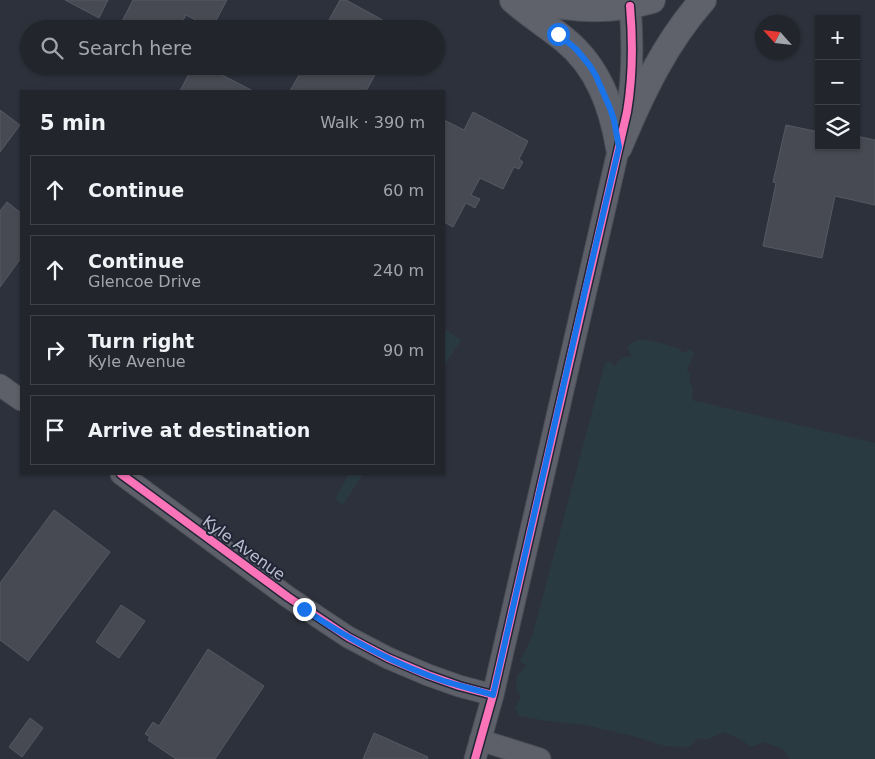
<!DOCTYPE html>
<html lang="en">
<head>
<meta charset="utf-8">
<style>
	body { margin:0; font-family:"DejaVu Sans",sans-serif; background:#2a2d34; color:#f1f3f6 }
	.controls { position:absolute; right:15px; top:15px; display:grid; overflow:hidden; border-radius:0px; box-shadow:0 1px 4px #0004 }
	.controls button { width:45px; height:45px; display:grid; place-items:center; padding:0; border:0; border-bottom:1px solid #3f4248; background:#22252c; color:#f1f3f6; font:25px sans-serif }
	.compass { position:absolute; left:755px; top:15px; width:45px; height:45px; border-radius:50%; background:#22252c; box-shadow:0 1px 4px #0004; rotate:297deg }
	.stop { position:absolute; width:15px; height:15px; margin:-11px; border:4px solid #1a73e8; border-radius:50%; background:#fff }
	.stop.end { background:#1a73e8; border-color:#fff; box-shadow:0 1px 5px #0008 }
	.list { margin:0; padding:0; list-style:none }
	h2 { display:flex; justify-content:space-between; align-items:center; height:65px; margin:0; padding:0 20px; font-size:21px }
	h2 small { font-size:16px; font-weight:400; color:#a2a5a9 }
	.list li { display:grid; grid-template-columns:32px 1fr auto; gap:15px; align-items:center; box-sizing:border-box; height:70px; margin:0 10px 10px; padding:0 10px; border:1px solid #3f4248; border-radius:0px }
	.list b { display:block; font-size:19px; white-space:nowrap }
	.list p { margin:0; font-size:16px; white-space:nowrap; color:#a2a5a9 }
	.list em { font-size:16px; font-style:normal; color:#a2a5a9 }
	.icon { flex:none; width:28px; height:28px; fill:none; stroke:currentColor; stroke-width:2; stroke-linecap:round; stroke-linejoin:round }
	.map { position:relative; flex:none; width:875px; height:759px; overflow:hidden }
	.search { position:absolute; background:#22252c; box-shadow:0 1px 4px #0004; left:20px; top:20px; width:425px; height:55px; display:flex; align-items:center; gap:12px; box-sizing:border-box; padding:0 18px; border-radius:28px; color:#a2a5a9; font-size:19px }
	.panel { position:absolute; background:#22252c; box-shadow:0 1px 4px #0004; left:20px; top:90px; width:425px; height:385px; border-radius:0px }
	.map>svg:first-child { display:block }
	.green { fill:#2a3a41 }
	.building { fill:#474a53; stroke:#565963 }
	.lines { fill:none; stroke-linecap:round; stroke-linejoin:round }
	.minor-casing { stroke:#494c54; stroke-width:23 }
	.major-casing { stroke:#4b4e58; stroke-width:28 }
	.minor { stroke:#5e6069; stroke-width:21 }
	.major { stroke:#60626b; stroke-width:26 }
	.cycleway-casing { stroke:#202636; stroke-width:11 }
	.cycleway { stroke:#fb73b8; stroke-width:8 }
	.route { stroke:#1a73e8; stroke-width:6 }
	.labels { text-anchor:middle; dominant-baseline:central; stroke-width:4; stroke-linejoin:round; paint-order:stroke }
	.street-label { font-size:16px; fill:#b9bccb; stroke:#202636 }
</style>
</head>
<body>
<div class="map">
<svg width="875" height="759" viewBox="0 0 875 759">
	<rect width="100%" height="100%" fill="#2d313b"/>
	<path class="green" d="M 444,328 L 461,340 L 444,365 Z
		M 638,340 C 650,339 668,345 680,349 L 682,353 L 690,350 L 694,353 L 691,360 L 687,370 L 691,375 L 689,381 L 693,388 L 692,400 L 875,443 L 875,759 L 790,759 L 783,749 L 764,742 L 751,747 L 740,739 L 723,732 L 707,740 L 698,738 L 689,747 L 665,746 L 633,736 L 585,725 L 546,721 L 520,716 L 515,708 L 521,697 L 516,690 L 517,675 L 527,666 L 520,661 L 532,637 L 605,363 L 610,361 L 615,366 C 620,359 624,356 632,356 L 627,348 L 630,344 Z
		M 349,474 L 363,474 L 343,505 L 335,499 Z"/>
	<path class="building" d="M 65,0 L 108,0 L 99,18 Z
		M 133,0 L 227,0 L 212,28 L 186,15 L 178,29 L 173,26 L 172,29 L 118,29 Z
		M 340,0 L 346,0 L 399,29 L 324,29 Z
		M 193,66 L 205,66 L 253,91 L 180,91 Z
		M 304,66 L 380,66 L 366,91 L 290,91 Z
		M 0,110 L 20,125 L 0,152 Z
		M 473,112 L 528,141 L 519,159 L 523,162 L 519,169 L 514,167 L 503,189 L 480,178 L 471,195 L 480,199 L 475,208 L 466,203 L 453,227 L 444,222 L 444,120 L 464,130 Z
		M 786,125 L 819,132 L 819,146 L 856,146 L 856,136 L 875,140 L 875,205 L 835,196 L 822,258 L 763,246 L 776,183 L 773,182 Z
		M 7,202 L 21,213 L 21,258 L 0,287 L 0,211 Z
		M 54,510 L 110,552 L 28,661 L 0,640 L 0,583 Z
		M 121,605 L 145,621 L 119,658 L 96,642 Z
		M 208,649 L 264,686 L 215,759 L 176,759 L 148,740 L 150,737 L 145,734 L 153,722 L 159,726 Z
		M 30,718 L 43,728 L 22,757 L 9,747 Z
		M 374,733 L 428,757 L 427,759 L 363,759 Z"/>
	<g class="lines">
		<g class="minor-casing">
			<path id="minor" d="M 0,385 L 21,400
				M 121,474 L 288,597 L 348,637 L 388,658 L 428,675 L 459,686 L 493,695
				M 480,740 L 540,759
				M 475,759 L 493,695 L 627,112 C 633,76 633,41 630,6"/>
		</g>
		<g class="major-casing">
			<path id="major" d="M 513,0 C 530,15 548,26 565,40 C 598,67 612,106 619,147
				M 537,0 C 575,11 614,11 652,0
				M 619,147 C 641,94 665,43 703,0"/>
		</g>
		<use href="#minor" class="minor"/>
		<use href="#major" class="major"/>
		<g class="cycleway-casing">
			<path id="cycleway" d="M 121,474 L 288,597 L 348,637 L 388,658 L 428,675 L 459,686 L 493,695
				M 475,759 L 493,695 L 627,112 C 633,76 633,41 630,6"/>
		</g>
		<use href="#cycleway" class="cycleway"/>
	</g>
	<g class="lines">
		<path class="route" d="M 304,609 C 348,639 394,664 444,681 C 460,686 477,690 493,695 L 588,278 L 619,147 L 614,120 L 610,108 L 596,76 L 590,66 L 576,49 L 558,34"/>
	</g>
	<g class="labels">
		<g class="street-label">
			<text transform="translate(244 548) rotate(36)">Kyle Avenue</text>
		</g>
	</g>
</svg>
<div class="controls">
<button>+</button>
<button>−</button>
<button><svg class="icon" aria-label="layers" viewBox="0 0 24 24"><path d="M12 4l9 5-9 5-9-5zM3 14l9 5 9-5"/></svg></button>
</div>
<svg class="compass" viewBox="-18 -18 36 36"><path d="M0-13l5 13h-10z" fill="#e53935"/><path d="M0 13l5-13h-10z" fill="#a2a5a9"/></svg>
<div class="stop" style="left:558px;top:34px"></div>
<div class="stop end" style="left:304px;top:609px"></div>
<div class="search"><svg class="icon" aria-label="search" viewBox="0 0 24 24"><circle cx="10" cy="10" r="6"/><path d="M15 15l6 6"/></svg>Search here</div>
<section class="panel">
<h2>5 min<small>Walk · 390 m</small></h2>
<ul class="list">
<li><svg class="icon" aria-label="ahead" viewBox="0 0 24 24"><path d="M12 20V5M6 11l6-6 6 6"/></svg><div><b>Continue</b></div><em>60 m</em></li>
<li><svg class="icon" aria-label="ahead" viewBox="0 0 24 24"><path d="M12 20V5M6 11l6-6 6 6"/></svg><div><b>Continue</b><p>Glencoe Drive</p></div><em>240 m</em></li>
<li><svg class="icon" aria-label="right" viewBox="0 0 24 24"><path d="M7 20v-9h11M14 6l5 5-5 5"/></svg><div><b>Turn right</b><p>Kyle Avenue</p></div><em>90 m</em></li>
<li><svg class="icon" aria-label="arrive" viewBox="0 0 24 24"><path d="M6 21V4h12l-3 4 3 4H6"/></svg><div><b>Arrive at destination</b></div></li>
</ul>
</section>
</div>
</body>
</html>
